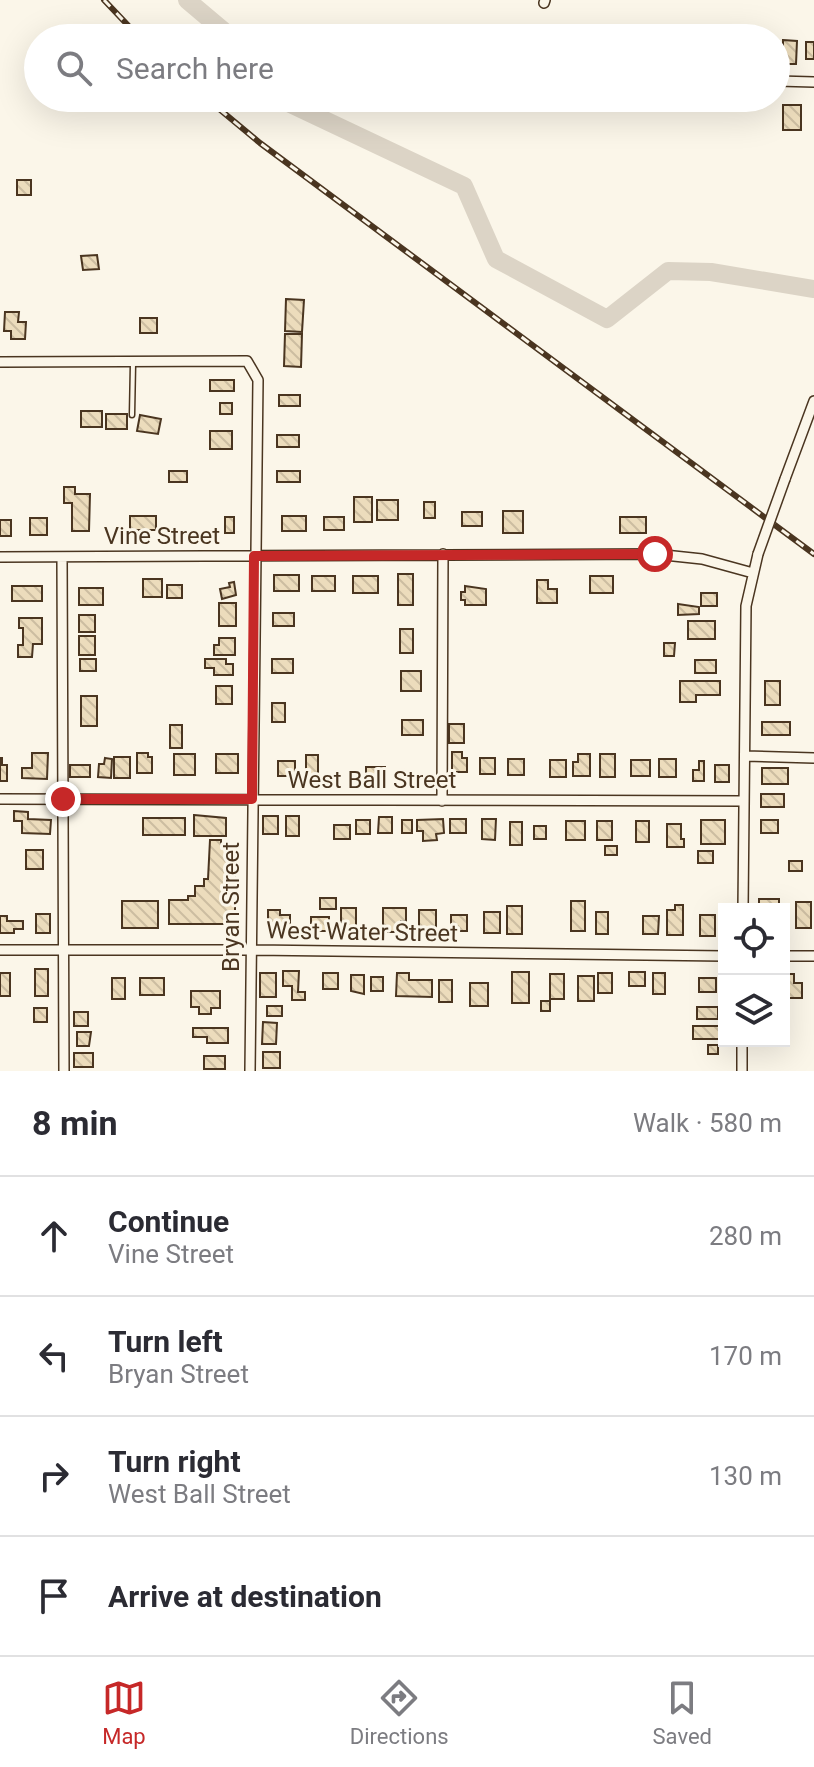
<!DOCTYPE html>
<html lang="en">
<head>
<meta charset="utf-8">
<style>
	body { margin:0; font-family:Roboto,sans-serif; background:#f2f2f3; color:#2b2b33 }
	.controls { position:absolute; right:24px; bottom:24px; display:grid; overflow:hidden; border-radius:0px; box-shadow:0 8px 32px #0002 }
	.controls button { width:72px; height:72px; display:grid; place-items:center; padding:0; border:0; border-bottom:2px solid #e1e1e2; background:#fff; color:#2b2b33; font:40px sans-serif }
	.stop { position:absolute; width:24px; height:24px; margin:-18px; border:6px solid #c62828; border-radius:50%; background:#fff }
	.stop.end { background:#c62828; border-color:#fff; box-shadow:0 2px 8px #0008 }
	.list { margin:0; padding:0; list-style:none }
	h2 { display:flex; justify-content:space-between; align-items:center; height:104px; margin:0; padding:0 32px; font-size:34px }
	h2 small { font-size:26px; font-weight:400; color:#7c7c81 }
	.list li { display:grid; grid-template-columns:52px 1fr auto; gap:24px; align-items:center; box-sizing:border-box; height:120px; padding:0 32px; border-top:2px solid #e1e1e2 }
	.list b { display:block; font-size:30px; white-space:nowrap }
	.list p { margin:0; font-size:26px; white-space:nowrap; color:#7c7c81 }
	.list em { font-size:26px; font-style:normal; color:#7c7c81 }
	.icon { flex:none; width:44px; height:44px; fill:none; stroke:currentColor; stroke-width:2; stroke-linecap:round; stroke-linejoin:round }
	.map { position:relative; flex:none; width:814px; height:1071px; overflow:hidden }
	.search { position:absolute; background:#fff; box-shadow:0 8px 32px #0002; left:24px; right:24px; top:24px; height:88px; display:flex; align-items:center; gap:20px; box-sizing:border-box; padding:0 28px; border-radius:44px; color:#7c7c81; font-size:30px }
	.sheet { height:584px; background:#fff }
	nav { display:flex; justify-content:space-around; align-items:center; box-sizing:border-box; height:112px; border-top:2px solid #e1e1e2; background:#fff; font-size:22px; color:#7c7c81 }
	nav a { display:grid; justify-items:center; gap:4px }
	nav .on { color:#c62828 }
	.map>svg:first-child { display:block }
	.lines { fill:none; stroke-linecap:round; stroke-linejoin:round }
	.river { stroke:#dcd4c6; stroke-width:18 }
	.building { fill:url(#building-back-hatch); stroke:#4a3520; stroke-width:2 }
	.lane-casing { stroke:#4a3520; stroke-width:7 }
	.street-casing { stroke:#4a3520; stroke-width:12 }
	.lane { stroke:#fbf6e9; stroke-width:4 }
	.street { stroke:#fbf6e9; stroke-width:9 }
	.rail-casing { stroke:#4a3520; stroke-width:6 }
	.rail { stroke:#fbf6e9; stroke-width:3; stroke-dasharray:9; stroke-linecap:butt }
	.street-bridge-casing { stroke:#4a3520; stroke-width:12; stroke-linecap:butt }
	.street-bridge { stroke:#fbf6e9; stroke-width:9 }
	.route { stroke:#c62828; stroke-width:10 }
	.labels { text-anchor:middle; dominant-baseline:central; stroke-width:6; stroke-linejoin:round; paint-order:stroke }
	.street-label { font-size:24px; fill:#4a3520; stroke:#fbf6e9 }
</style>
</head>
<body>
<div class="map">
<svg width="814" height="1071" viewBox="0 0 814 1071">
	<defs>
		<pattern id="building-back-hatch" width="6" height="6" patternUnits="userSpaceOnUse" patternTransform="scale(2)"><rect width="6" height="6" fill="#ecdcbc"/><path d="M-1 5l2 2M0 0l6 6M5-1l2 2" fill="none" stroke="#ccbda1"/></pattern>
	</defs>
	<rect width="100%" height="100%" fill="#fbf6e9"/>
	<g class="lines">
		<path class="river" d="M 187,0 L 232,38
			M 278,98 L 464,186 L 496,259 L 607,319 L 668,271 L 711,272 L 814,289"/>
	</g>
	<path class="building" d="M 783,40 L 797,41 L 796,64 L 783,64 L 783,54 L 776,54 L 776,45 L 783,45 Z
		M 806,42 L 814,42 L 814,59 L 806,59 Z
		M 783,105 L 801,105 L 801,130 L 783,130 Z
		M 17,180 L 31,180 L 31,195 L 17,195 Z
		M 97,255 L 99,269 L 83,270 L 81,256 Z
		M 286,299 L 304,300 L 302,332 L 285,331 Z
		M 5,312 L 19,312 L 18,322 L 26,322 L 25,339 L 11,339 L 11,331 L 4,331 Z
		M 140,318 L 157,318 L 157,333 L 140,333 Z
		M 285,334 L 302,334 L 301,367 L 284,366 Z
		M 210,380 L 234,380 L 234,391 L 210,391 Z
		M 279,395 L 300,395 L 300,406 L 279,406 Z
		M 220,403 L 232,403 L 232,414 L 220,414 Z
		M 81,411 L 102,411 L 102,427 L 81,427 Z
		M 106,414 L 127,414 L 127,429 L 106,429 Z
		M 140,415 L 161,419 L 158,434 L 137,431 Z
		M 210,431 L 232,431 L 232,449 L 210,449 Z
		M 277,435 L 299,435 L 299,447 L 277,447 Z
		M 169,471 L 187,471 L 187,482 L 169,482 Z
		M 277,471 L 300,471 L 300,482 L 277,482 Z
		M 64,487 L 75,487 L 75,494 L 90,494 L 89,531 L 72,531 L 72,503 L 64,503 Z
		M 354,497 L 372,497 L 372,522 L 354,522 Z
		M 377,500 L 398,500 L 398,520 L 377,520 Z
		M 424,502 L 435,502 L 435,518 L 424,518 Z
		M 503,511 L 523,511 L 523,533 L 503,533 Z
		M 462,512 L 482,512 L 482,526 L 462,526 Z
		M 130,516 L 156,516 L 156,530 L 130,530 Z
		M 282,516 L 306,516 L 306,531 L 282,531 Z
		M 225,517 L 234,517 L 234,533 L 225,533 Z
		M 324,517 L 344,517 L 344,530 L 324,530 Z
		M 620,517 L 646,517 L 646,533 L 620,533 Z
		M 30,518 L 47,518 L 47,535 L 30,535 Z
		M 0,520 L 11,520 L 11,536 L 0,536 Z
		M 398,574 L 413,574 L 413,605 L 398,605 Z
		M 274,575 L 299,575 L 299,591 L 274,591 Z
		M 312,576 L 335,576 L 335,591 L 312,591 Z
		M 353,576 L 378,576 L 378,593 L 353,593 Z
		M 590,576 L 613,576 L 613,593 L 590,593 Z
		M 143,579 L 162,579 L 162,597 L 143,597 Z
		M 537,580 L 548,580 L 548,589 L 557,589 L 557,603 L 537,603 Z
		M 234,582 L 236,595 L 222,599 L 220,589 L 230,587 L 229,583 Z
		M 167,585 L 182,585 L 182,598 L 167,598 Z
		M 12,586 L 42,586 L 42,601 L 12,601 Z
		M 465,586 L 486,589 L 486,605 L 465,605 L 465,600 L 461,600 L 461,592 L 465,592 Z
		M 79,588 L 103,588 L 103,605 L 79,605 Z
		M 701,593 L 717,593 L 717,606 L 701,606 Z
		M 219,603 L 236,603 L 236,626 L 219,626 Z
		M 678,604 L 699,607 L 699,614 L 678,615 Z
		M 273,613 L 294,613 L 294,626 L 273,626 Z
		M 79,615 L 95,615 L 95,632 L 79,632 Z
		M 19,618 L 42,618 L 42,644 L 33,644 L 32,657 L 18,657 L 18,645 L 23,645 L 23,628 L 19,628 Z
		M 688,621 L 715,621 L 715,639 L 688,639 Z
		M 400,629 L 413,629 L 413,653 L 400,653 Z
		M 79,636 L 95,636 L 95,655 L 79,655 Z
		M 219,638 L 235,638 L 235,655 L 214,655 L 214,645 L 219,645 Z
		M 664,643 L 675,643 L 674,656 L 664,656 Z
		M 80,659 L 96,659 L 96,671 L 80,671 Z
		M 205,659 L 226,659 L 226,664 L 233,664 L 233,675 L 214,675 L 214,668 L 205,668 Z
		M 272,659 L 293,659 L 293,673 L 272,673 Z
		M 695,660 L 716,660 L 716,673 L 695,673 Z
		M 401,671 L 421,671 L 421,691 L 401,691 Z
		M 680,681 L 720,681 L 720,695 L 696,695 L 696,702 L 680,702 Z
		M 765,681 L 780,681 L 780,705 L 765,705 Z
		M 216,686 L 232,686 L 232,704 L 216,704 Z
		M 81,696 L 97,696 L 97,726 L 81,726 Z
		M 272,703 L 285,703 L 285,722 L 272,722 Z
		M 402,720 L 423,720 L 423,735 L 402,735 Z
		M 762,722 L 790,722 L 790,735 L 762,735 Z
		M 449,724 L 464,724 L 464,743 L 449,743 Z
		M 170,725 L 182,725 L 182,748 L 170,748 Z
		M 452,752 L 462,752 L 462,758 L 467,758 L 467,772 L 452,772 Z
		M 32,753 L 48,753 L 47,779 L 22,778 L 22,768 L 32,768 Z
		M 137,753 L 148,753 L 148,757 L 152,757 L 152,773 L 137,773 Z
		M 174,754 L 195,754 L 195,775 L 174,775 Z
		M 216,754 L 238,754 L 238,773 L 216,773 Z
		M 578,754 L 590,754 L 590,776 L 573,776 L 573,762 L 578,762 Z
		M 600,754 L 615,754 L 615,777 L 600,777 Z
		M 306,755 L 318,755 L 318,778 L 306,778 Z
		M 114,757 L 130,757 L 130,778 L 114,778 Z
		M 0,758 L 2,758 L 2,765 L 7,765 L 7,781 L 0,781 Z
		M 105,758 L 112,759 L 111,778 L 98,777 L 99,764 L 104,764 Z
		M 480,758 L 495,758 L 495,774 L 480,774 Z
		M 508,759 L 524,759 L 524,775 L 508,775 Z
		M 659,759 L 676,759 L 676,777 L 659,777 Z
		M 550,760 L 566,760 L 566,777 L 550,777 Z
		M 631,760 L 650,760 L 650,776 L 631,776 Z
		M 278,761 L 295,761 L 295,776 L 278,776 Z
		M 699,761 L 704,761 L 704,781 L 693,781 L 693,770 L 699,770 Z
		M 70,765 L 90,765 L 90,777 L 70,777 Z
		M 715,765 L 729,765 L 729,782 L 715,782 Z
		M 366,767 L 385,767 L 385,777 L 366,777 Z
		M 762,768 L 788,768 L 788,784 L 762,784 Z
		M 761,794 L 784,794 L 784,807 L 761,807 Z
		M 14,811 L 28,812 L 28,819 L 51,820 L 50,834 L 22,833 L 22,821 L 14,821 Z
		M 194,815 L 226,818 L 226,836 L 194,836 Z
		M 263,816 L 278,816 L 278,834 L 263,834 Z
		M 286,816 L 299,816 L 299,836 L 286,836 Z
		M 379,817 L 392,817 L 392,833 L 378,833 Z
		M 143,818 L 185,818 L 185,835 L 143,835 Z
		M 443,819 L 444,833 L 436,834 L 437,840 L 423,841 L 423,831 L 417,831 L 417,820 Z
		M 450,819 L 466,819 L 466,833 L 450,833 Z
		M 482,819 L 496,819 L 495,840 L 482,839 Z
		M 356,820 L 370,820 L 370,834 L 356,834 Z
		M 402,820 L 412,820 L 412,833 L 402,833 Z
		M 701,820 L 725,820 L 725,844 L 701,844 Z
		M 761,820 L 778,820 L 778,833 L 761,833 Z
		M 566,821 L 585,821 L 585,840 L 566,840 Z
		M 597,821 L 612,821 L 612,840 L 597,840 Z
		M 636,821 L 649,821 L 649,842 L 636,842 Z
		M 510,822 L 522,822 L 522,845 L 510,845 Z
		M 667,824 L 681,824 L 681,839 L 684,839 L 684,847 L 667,847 Z
		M 334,825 L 350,825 L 350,839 L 334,839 Z
		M 534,826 L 546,826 L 546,839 L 534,839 Z
		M 210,840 L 221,840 L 221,845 L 235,845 L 235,924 L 169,924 L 169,900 L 188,900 L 188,896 L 195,896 L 195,886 L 204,886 L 204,879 L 208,879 Z
		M 605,846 L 617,846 L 617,855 L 605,855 Z
		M 26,850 L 43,850 L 43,869 L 26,869 Z
		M 698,851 L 713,851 L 713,863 L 698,863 Z
		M 789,861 L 802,861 L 802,871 L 789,871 Z
		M 320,898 L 336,898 L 336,909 L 320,909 Z
		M 759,899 L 779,899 L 779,909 L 759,909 Z
		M 122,901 L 158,901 L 158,928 L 122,928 Z
		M 571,901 L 585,901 L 585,931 L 571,931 Z
		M 796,902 L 811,902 L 811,928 L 796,928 Z
		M 675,905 L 683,905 L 683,935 L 667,935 L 667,910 L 675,910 Z
		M 507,906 L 522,906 L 522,934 L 507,934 Z
		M 341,908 L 356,908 L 356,933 L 341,933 Z
		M 383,908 L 406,908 L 406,921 L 401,921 L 401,932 L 383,932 Z
		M 268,910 L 280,910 L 280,915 L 290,915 L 290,929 L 268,929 Z
		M 419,910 L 436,910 L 436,931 L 419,931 Z
		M 484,912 L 500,912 L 500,933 L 484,933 Z
		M 596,912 L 608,912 L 608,934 L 596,934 Z
		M 36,914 L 50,914 L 50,933 L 36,933 Z
		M 451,915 L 467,915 L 467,931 L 451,931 Z
		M 700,915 L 715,915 L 715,936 L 700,936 Z
		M 0,916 L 7,916 L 7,921 L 23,921 L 23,929 L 14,929 L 14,933 L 0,933 Z
		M 643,916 L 659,916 L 658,934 L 643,934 Z
		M 311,917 L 329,917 L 329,931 L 311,931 Z
		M 35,969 L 48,969 L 48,996 L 35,996 Z
		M 283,971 L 299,971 L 298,992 L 305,992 L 305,1000 L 292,1000 L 292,986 L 283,986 Z
		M 512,972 L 529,972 L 529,1003 L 512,1003 Z
		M 629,972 L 645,972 L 645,986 L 629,986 Z
		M 0,973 L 10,973 L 10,996 L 0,996 Z
		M 260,973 L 276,973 L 276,997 L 260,997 Z
		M 323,973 L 338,973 L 338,989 L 323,989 Z
		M 397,973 L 409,973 L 409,980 L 432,980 L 432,997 L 396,996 Z
		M 598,973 L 612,973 L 612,993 L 598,993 Z
		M 653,973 L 665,973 L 665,994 L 653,994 Z
		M 550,974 L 564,974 L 564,999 L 550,999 Z
		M 784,974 L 794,974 L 794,983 L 802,983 L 802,998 L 784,998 Z
		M 351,975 L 364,975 L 364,994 L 351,991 Z
		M 578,976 L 594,976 L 594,1001 L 578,1001 Z
		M 371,977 L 383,977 L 383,991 L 371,991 Z
		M 112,978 L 125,978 L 125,999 L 112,999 Z
		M 140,978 L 164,978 L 164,995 L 140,995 Z
		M 699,978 L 716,978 L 716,992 L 699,992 Z
		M 439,980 L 452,980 L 452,1002 L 439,1002 Z
		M 470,983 L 488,983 L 488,1006 L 470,1006 Z
		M 191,991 L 220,991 L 220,1008 L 211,1008 L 211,1014 L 199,1014 L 199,1007 L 191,1007 Z
		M 541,1001 L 550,1001 L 550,1011 L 541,1011 Z
		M 267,1006 L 282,1006 L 282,1016 L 267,1016 Z
		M 697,1007 L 718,1007 L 718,1019 L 697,1019 Z
		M 34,1008 L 47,1008 L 47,1022 L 34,1022 Z
		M 74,1012 L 88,1012 L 88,1026 L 74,1026 Z
		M 263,1022 L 277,1023 L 276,1044 L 262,1044 Z
		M 693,1026 L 719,1026 L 719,1039 L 693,1039 Z
		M 193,1028 L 228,1028 L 228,1043 L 207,1043 L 207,1037 L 193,1037 Z
		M 77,1032 L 91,1032 L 89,1046 L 77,1046 Z
		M 708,1045 L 718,1045 L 718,1054 L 708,1054 Z
		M 263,1052 L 280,1052 L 280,1068 L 263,1068 Z
		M 74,1053 L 93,1053 L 93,1067 L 74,1067 Z
		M 204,1056 L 225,1056 L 225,1069 L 204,1069 Z"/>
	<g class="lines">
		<g class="lane-casing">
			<path id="lane" d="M 132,415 L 133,364"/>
		</g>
		<g class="street-casing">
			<path id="street" d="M 544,3 L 545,0
				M 778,81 L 814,82
				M 0,362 L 247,361 L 258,380 L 250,1071
				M 785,479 L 814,401
				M 0,557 L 655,554 L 702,559 L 753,573
				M 62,557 L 64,1071
				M 745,756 L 814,758
				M 0,799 L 744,801
				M 442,801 L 443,554
				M 743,909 L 746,606 L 758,554
				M 0,950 L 251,950 L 724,956
				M 784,956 L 814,956
				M 742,1071 L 742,1041"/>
		</g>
		<use href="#lane" class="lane"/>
		<use href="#street" class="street"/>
		<g class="rail-casing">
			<path id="rail" d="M 104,0 L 140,38
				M 206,98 L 260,143 L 814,554"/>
		</g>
		<use href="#rail" class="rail"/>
		<g class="street-bridge-casing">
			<path id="street-bridge" d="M 758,554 L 785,479"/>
		</g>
		<use href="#street-bridge" class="street-bridge"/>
	</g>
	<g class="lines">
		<path class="route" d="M 63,799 L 252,799 L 254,556 L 655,554"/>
	</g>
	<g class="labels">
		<g class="street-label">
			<text x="162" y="536">Vine Street</text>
			<text x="372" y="780">West Ball Street</text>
			<text transform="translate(231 907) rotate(-90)">Bryan Street</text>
			<text transform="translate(362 932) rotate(1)">West Water Street</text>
		</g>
	</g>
</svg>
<div class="controls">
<button><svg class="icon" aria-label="locate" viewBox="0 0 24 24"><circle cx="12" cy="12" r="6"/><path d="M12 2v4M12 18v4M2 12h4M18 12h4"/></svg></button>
<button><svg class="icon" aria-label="layers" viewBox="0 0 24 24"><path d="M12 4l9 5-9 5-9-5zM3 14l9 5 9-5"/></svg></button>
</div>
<div class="stop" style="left:655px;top:554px"></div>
<div class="stop end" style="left:63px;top:799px"></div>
<div class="search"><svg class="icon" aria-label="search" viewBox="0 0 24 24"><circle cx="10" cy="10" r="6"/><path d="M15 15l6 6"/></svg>Search here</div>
</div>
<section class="sheet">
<h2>8 min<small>Walk · 580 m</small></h2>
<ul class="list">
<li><svg class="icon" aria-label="ahead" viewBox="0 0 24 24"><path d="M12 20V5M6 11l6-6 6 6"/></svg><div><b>Continue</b><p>Vine Street</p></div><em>280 m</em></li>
<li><svg class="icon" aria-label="left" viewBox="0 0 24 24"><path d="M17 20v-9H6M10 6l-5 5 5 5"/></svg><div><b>Turn left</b><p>Bryan Street</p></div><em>170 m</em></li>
<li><svg class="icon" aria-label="right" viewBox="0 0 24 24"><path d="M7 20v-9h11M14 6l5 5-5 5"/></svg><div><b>Turn right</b><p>West Ball Street</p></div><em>130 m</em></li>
<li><svg class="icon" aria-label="arrive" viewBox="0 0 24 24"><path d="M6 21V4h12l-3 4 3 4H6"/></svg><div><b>Arrive at destination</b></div></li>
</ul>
</section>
<nav>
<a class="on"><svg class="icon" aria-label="map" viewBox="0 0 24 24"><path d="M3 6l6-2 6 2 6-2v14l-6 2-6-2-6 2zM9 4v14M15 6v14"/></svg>Map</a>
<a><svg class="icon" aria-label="directions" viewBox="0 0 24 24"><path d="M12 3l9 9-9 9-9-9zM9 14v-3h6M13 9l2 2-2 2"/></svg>Directions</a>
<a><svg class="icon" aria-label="saved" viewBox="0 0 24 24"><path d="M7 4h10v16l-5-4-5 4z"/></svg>Saved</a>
</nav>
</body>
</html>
